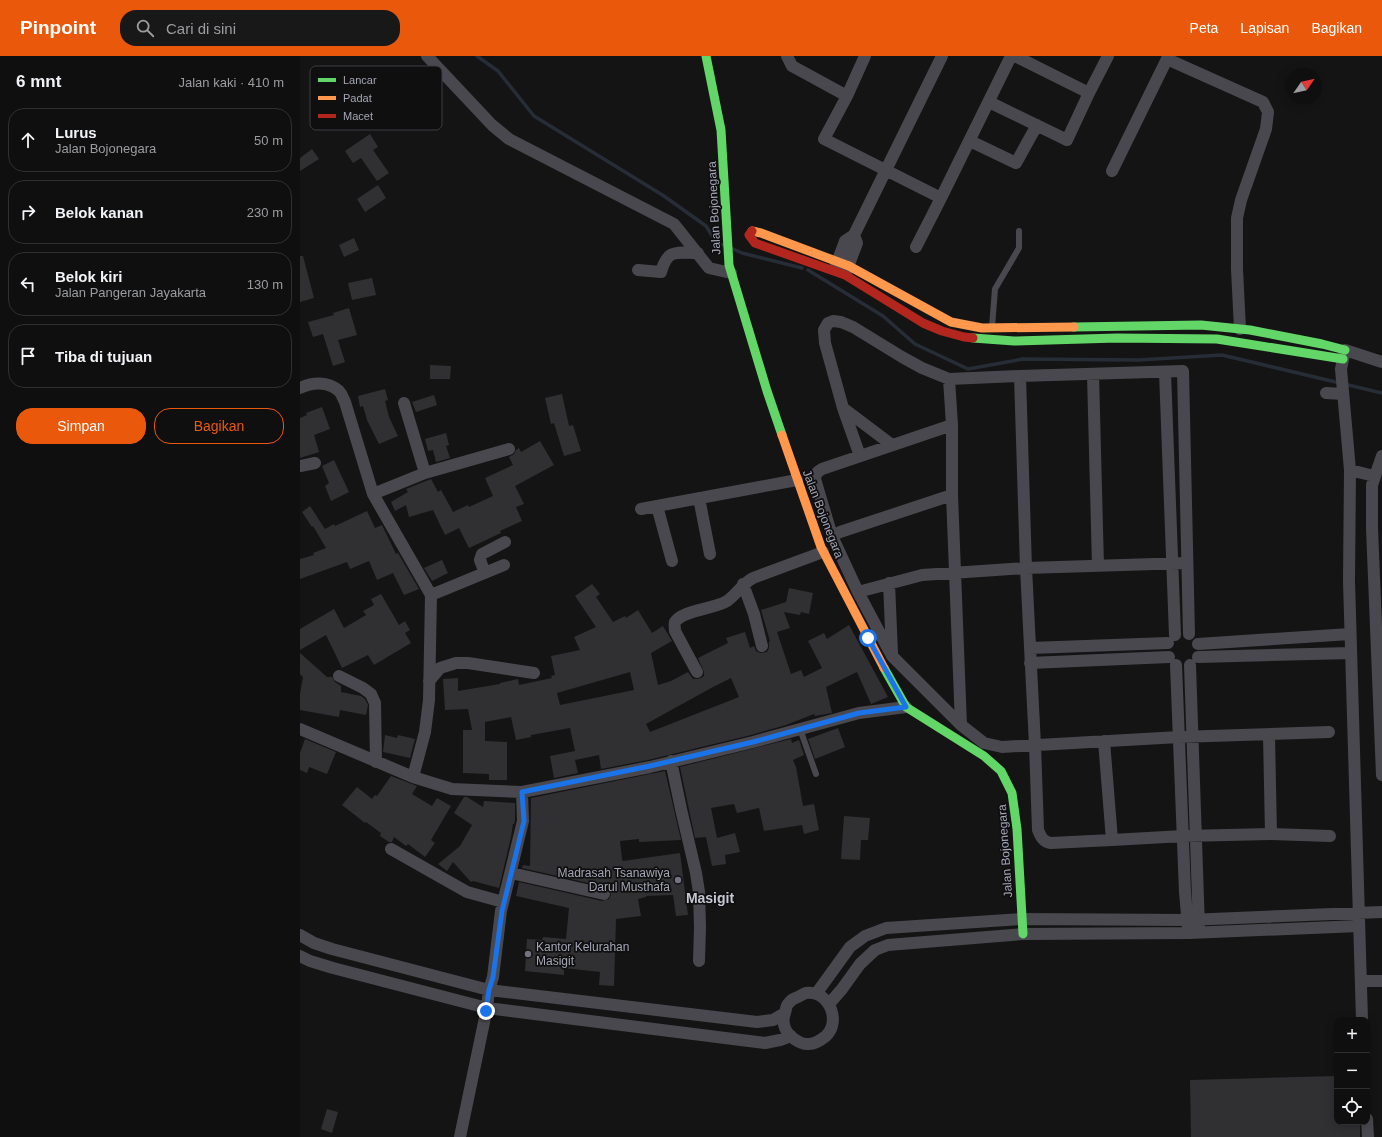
<!DOCTYPE html>
<html lang="id">
<head>
<meta charset="utf-8">
<style>
	body { margin:0; font-family:Helvetica,sans-serif; background:#181819; color:#f1f3f6 }
	.controls { position:absolute; right:12px; bottom:12px; display:grid; overflow:hidden; border-radius:8px; box-shadow:0 2px 10px #0003 }
	.controls button { width:36px; height:36px; display:grid; place-items:center; padding:0; border:0; border-bottom:1px solid #2f2f30; background:#0f0f10; color:#f1f3f6; font:20px sans-serif }
	.compass { position:absolute; left:986px; top:12px; width:36px; height:36px; border-radius:50%; background:#0f0f10; box-shadow:0 2px 10px #0003; rotate:56deg }
	.stop { position:absolute; width:12px; height:12px; margin:-9px; border:3px solid #1a73e8; border-radius:50%; background:#fff }
	.stop.end { background:#1a73e8; border-color:#fff; box-shadow:0 1px 4px #0008 }
	.list { margin:0; padding:0; list-style:none }
	h2 { display:flex; justify-content:space-between; align-items:center; height:52px; margin:0; padding:0 16px; font-size:17px }
	h2 small { font-size:13px; font-weight:400; color:#9b9c9f }
	.list li { display:grid; grid-template-columns:26px 1fr auto; gap:12px; align-items:center; box-sizing:border-box; height:64px; margin:0 8px 8px; padding:0 8px; border:1px solid #2f2f30; border-radius:16px }
	.list b { display:block; font-size:15px; white-space:nowrap }
	.list p { margin:0; font-size:13px; white-space:nowrap; color:#9b9c9f }
	.list em { font-size:13px; font-style:normal; color:#9b9c9f }
	.actions { display:flex; gap:8px; padding:12px 16px }
	.actions a { flex:1; padding:9px 0; border:1px solid #ea580c; border-radius:16px; text-align:center; font-size:14px; color:#ea580c }
	.actions .main { background:#ea580c; color:#fff }
	.icon { flex:none; width:22px; height:22px; fill:none; stroke:currentColor; stroke-width:2; stroke-linecap:round; stroke-linejoin:round }
	.map { position:relative; flex:none; width:1082px; height:1081px; overflow:hidden }
	header { display:flex; align-items:center; gap:24px; box-sizing:border-box; height:56px; padding:0 20px; background:#ea580c; color:#fff }
	header strong { font-size:19px }
	nav { display:flex; gap:22px; margin-inline-start:auto; font-size:14px }
	.search { width:280px; height:36px; background:#181819; display:flex; align-items:center; gap:10px; box-sizing:border-box; padding:0 14px; border-radius:16px; color:#9b9c9f; font-size:15px }
	main { display:flex }
	aside { flex:1; background:#0f0f10 }
	.map>svg:first-child { display:block }
	.lines { fill:none; stroke-linecap:round; stroke-linejoin:round }
	.stream { stroke:#272d37; stroke-width:3.5 }
	.building { fill:#303033; fill-rule:evenodd }
	.lane { stroke:#49484e; stroke-width:6 }
	.street { stroke:#49484e; stroke-width:12 }
	.fast { stroke:#63d668; stroke-width:9 }
	.slow { stroke:#ff974d; stroke-width:9 }
	.jam { stroke:#b3261e; stroke-width:9 }
	.route { stroke:#1a73e8; stroke-width:5 }
	.poi-dot { fill:#72737e; stroke:#0f0f10; stroke-width:1.5 }
	.labels { text-anchor:middle; dominant-baseline:central; stroke-width:3.5; stroke-linejoin:round; paint-order:stroke }
	.street-label { font-size:12px; fill:#a4a6b6; stroke:#0f0f10 }
	.poi-label { font-size:12px; fill:#a4a6b6; stroke:#0f0f10; text-anchor:end }
	.quarter-label { font-size:14px; font-weight:bold; fill:#c6c6d2; stroke:#0f0f10 }
	.key { fill:#0f0f10; stroke:#3c3c42; stroke-width:1 }
	.key-label { font-size:11px; fill:#a4a6b6 }
</style>
</head>
<body>
<header>
<strong>Pinpoint</strong>
<div class="search"><svg class="icon" aria-label="search" viewBox="0 0 24 24"><circle cx="10" cy="10" r="6"/><path d="M15 15l6 6"/></svg>Cari di sini</div>
<nav><a>Peta</a><a>Lapisan</a><a>Bagikan</a></nav>
</header>
<main>
<aside>
<h2>6 mnt<small>Jalan kaki · 410 m</small></h2>
<ul class="list">
<li><svg class="icon" aria-label="ahead" viewBox="0 0 24 24"><path d="M12 20V5M6 11l6-6 6 6"/></svg><div><b>Lurus</b><p>Jalan Bojonegara</p></div><em>50 m</em></li>
<li><svg class="icon" aria-label="right" viewBox="0 0 24 24"><path d="M7 20v-9h11M14 6l5 5-5 5"/></svg><div><b>Belok kanan</b></div><em>230 m</em></li>
<li><svg class="icon" aria-label="left" viewBox="0 0 24 24"><path d="M17 20v-9H6M10 6l-5 5 5 5"/></svg><div><b>Belok kiri</b><p>Jalan Pangeran Jayakarta</p></div><em>130 m</em></li>
<li><svg class="icon" aria-label="arrive" viewBox="0 0 24 24"><path d="M6 21V4h12l-3 4 3 4H6"/></svg><div><b>Tiba di tujuan</b></div></li>
</ul>
<div class="actions"><a class="main">Simpan</a><a>Bagikan</a></div>
</aside>
<div class="map">
<svg width="1082" height="1081" viewBox="0 0 1082 1081">
	<rect width="100%" height="100%" fill="#141415"/>
	<g class="lines">
		<path class="stream" d="M 177,0 L 198,15 L 234,60 L 364,140 L 406,170 L 416,186 L 423,189
			M 433,193 L 442,197 L 502,212
			M 508,214 L 583,260 L 615,288 L 668,313 L 723,303 L 838,304 L 922,299 L 1082,337"/>
	</g>
	<path class="building" d="M 70,78 L 78,91 L 73,94 L 89,117 L 77,125 L 61,102 L 53,107 L 45,95 Z
		M 12,93 L 19,103 L 0,115 L 0,102 Z
		M 78,129 L 86,142 L 65,156 L 57,143 Z
		M 54,182 L 59,194 L 44,201 L 39,189 Z
		M 0,200 L 3,200 L 14,242 L 0,246 Z
		M 72,222 L 76,239 L 52,244 L 48,227 Z
		M 49,252 L 57,279 L 38,284 L 45,306 L 33,310 L 23,278 L 13,281 L 8,266 L 34,259 L 33,257 Z
		M 130,309 L 151,310 L 150,323 L 130,323 Z
		M 85,333 L 88,344 L 85,345 L 89,361 L 98,380 L 79,388 L 67,364 L 63,350 L 60,351 L 58,340 Z
		M 262,338 L 269,370 L 273,369 L 281,395 L 264,400 L 254,367 L 251,368 L 245,342 Z
		M 134,339 L 137,349 L 116,356 L 112,346 Z
		M 22,351 L 30,373 L 14,379 L 19,396 L 0,402 L 0,362 L 7,359 L 6,357 Z
		M 146,377 L 149,389 L 146,390 L 150,402 L 136,406 L 133,394 L 128,395 L 125,383 Z
		M 240,385 L 254,409 L 215,430 L 224,448 L 216,451 L 222,465 L 200,475 L 201,477 L 169,492 L 159,472 L 145,479 L 133,454 L 109,461 L 106,449 L 95,455 L 91,446 L 108,436 L 106,433 L 131,423 L 138,436 L 141,434 L 153,456 L 168,449 L 169,451 L 193,440 L 185,422 L 213,409 L 209,401 L 214,398 L 216,394 L 219,392 L 221,396 Z
		M 34,404 L 49,436 L 31,445 L 25,430 L 29,427 L 22,410 Z
		M 10,450 L 25,473 L 34,468 L 35,470 L 67,455 L 75,472 L 82,469 L 96,498 L 98,497 L 119,533 L 104,539 L 93,517 L 77,524 L 69,505 L 50,513 L 47,506 L 0,523 L 0,503 L 14,499 L 13,497 L 26,492 L 13,470 L 12,471 L 2,456 Z
		M 142,504 L 148,517 L 132,525 L 124,512 Z
		M 292,528 L 300,538 L 296,541 L 313,566 L 325,560 L 326,562 L 338,554 L 352,577 L 363,570 L 372,585 L 351,597 L 358,629 L 371,625 L 388,616 L 393,623 L 397,623 L 401,622 L 404,620 L 404,616 L 398,602 L 428,587 L 426,582 L 445,576 L 450,592 L 454,590 L 456,595 L 460,597 L 467,596 L 469,592 L 469,586 L 470,585 L 461,554 L 486,546 L 489,532 L 513,537 L 509,558 L 501,556 L 500,559 L 484,556 L 490,572 L 477,576 L 491,618 L 501,614 L 504,621 L 522,612 L 508,585 L 524,577 L 527,583 L 549,569 L 588,641 L 571,648 L 557,616 L 526,631 L 532,657 L 515,660 L 514,658 L 486,669 L 451,679 L 348,704 L 301,713 L 299,699 L 275,704 L 278,717 L 254,722 L 250,700 L 275,695 L 270,672 L 231,679 L 231,681 L 216,684 L 211,661 L 185,666 L 185,685 L 207,686 L 207,724 L 189,724 L 189,718 L 163,717 L 163,674 L 172,674 L 168,653 L 145,654 L 143,623 L 158,622 L 158,635 L 200,628 L 200,627 L 218,623 L 219,629 L 252,622 L 251,620 L 255,619 L 251,600 L 280,594 L 274,581 L 296,571 L 275,540 ZM 330,616 L 334,634 L 260,649 L 257,637 ZM 431,622 L 439,641 L 350,676 L 346,668 L 413,631 Z
		M 81,538 L 99,569 L 105,565 L 110,574 L 105,577 L 111,587 L 74,609 L 68,599 L 42,612 L 26,579 L 0,594 L 0,573 L 34,553 L 44,572 L 66,559 L 63,555 L 74,549 L 71,543 Z
		M 0,597 L 27,621 L 32,621 L 35,626 L 41,630 L 41,636 L 61,640 L 65,643 L 68,649 L 66,659 L 40,654 L 39,661 L 0,654 L 0,638 L 3,621 L 0,618 Z
		M 538,672 L 545,691 L 515,703 L 508,683 Z
		M 85,679 L 97,682 L 98,679 L 115,683 L 110,702 L 83,696 Z
		M 5,683 L 36,696 L 27,718 L 9,711 L 7,717 L 0,714 L 0,697 Z
		M 491,683 L 492,687 L 499,684 L 504,699 L 493,704 L 496,711 L 503,750 L 514,748 L 519,774 L 504,778 L 502,769 L 464,775 L 459,752 L 437,757 L 434,748 L 411,752 L 417,782 L 435,777 L 440,796 L 425,799 L 426,808 L 412,810 L 406,781 L 395,782 L 380,711 Z
		M 365,715 L 381,784 L 339,786 L 339,783 L 320,785 L 322,803 L 323,805 L 380,797 L 388,859 L 376,860 L 373,839 L 346,840 L 346,841 L 338,843 L 341,860 L 316,863 L 314,930 L 299,929 L 300,916 L 264,912 L 264,919 L 225,915 L 227,883 L 242,884 L 243,881 L 266,883 L 269,852 L 216,840 L 219,826 L 302,845 L 309,843 L 311,839 L 309,833 L 306,831 L 222,812 L 223,809 L 230,810 L 231,742 Z
		M 91,720 L 117,730 L 112,738 L 132,750 L 137,742 L 151,750 L 131,784 L 135,787 L 125,801 L 108,788 L 106,790 L 94,781 L 92,786 L 89,786 L 80,780 L 81,777 L 66,766 L 65,767 L 42,749 L 57,731 L 72,743 L 75,739 L 77,740 Z
		M 164,741 L 167,741 L 183,751 L 184,745 L 215,747 L 215,764 L 214,768 L 213,768 L 211,781 L 199,832 L 173,825 L 171,826 L 153,806 L 147,815 L 138,808 L 160,790 L 172,769 L 154,757 Z
		M 544,760 L 570,762 L 568,784 L 561,784 L 560,804 L 541,803 Z
		M 1037,1020 L 1037,1066 L 1060,1066 L 1060,1081 L 891,1081 L 890,1024 Z
		M 27,1053 L 38,1056 L 32,1077 L 21,1073 Z"/>
	<g class="lines">
		<path class="lane" d="M 692,271 L 695,233 L 719,192 L 719,175
			M 500,673 L 516,718"/>
		<path class="street" d="M 127,0 L 192,69 L 209,83 L 374,168 L 409,212 L 431,217
			M 487,0 L 492,10 L 547,40
			M 565,0 L 547,40 L 524,83 L 641,142 L 711,0
			M 789,37 L 808,0
			M 689,46 L 767,84 L 789,37 L 715,0
			M 670,85 L 716,107 L 737,69
			M 812,115 L 867,3 L 963,46 L 968,56 L 966,73 L 941,144 L 937,162 L 937,213 L 940,273
			M 616,191 L 641,142
			M 535,212 L 545,185 L 554,179 L 642,0
			M 338,214 L 361,216 C 368,192 376,197 398,197
			M 546,216 L 557,187 L 554,179
			M 865,316 L 875,579
			M 793,318 L 798,510
			M 720,320 L 726,512 L 735,689 L 738,774 C 741,781 743,786 751,787 L 812,784
			M 649,323 L 652,369 L 652,439 L 661,669
			M 0,332 C 12,326 28,325 39,335 C 42,338 43,342 45,346 L 73,438 L 131,539 L 129,644 L 125,676 L 113,721
			M 1026,337 L 1043,338
			M 104,347 L 125,417
			M 543,352 L 592,389
			M 560,400 L 543,352 L 525,287 L 524,274 L 528,267 L 533,265 L 541,266 L 553,271 L 602,301 L 622,312 L 649,323 L 720,320 L 883,315 L 889,578
			M 1082,400 L 1072,429 L 1072,472 L 1082,719
			M 0,410 L 15,407
			M 1050,414 L 1074,420
			M 73,438 L 125,417 L 209,393
			M 652,439 L 540,476 L 532,480 L 558,536 L 592,600 L 661,669 L 684,687 L 702,691 L 879,681 L 1029,676
			M 399,442 L 410,498
			M 357,450 L 372,505
			M 341,453 L 497,424
			M 532,480 L 515,423 C 516,417 517,416 522,413 L 652,369
			M 185,517 L 180,504 L 182,498 L 205,486
			M 589,527 L 592,597
			M 443,528 L 454,558 L 462,590
			M 558,536 L 622,519 L 726,512 L 887,507
			M 131,539 L 204,509
			M 898,588 L 1050,578
			M 730,592 L 868,587
			M 898,601 L 1051,597
			M 730,607 L 869,601
			M 876,609 L 885,836 L 888,871
			M 890,609 L 899,872
			M 397,616 L 375,575 C 375,572 374,569 375,566 C 382,554 415,553 427,545 C 437,538 442,528 453,522 L 523,496
			M 39,620 L 63,632 L 71,638 L 75,647 L 76,706
			M 129,625 L 140,612 L 156,607 L 168,607 L 234,617
			M 0,673 L 113,721 L 152,733 L 222,736 L 350,711 L 453,686 L 559,657 L 606,651
			M 969,679 L 971,778
			M 804,685 L 812,784 L 883,780 L 971,778 L 1030,780
			M 371,705 L 381,753 L 396,817 L 399,836 L 400,871 L 399,905
			M 91,793 L 167,836 L 203,846
			M 211,817 L 304,838
			M 0,879 L 14,887 L 32,893 L 189,934 L 457,966 L 473,964 L 485,957 C 486,954 486,950 488,948 C 490,945 494,942 498,941 C 500,940 503,938 506,937 C 524,934 536,954 532,970 C 531,974 529,977 526,980 C 521,984 515,988 509,988 C 500,989 488,980 485,972 C 483,967 483,962 485,957
			M 0,900 L 10,905 L 33,912 L 187,952 L 465,987 L 480,984 L 491,980
			M 1061,925 L 1082,925
			M 516,938 L 550,891 L 565,880 L 586,872 L 721,863 L 888,864 L 1082,856
			M 529,948 L 542,933 L 560,908 L 575,894 L 588,889 L 723,878 L 889,877 L 1059,870
			M 1062,964 L 1049,525 L 1050,414 L 1041,313 L 1045,294 L 1082,306
			M 1067,1063 L 1068,1081
			M 160,1081 L 187,952 L 189,934 L 193,921 L 201,855 L 223,765 L 222,736"/>
		<path class="fast" d="M 406,0 L 421,74 L 429,209 L 467,335 L 482,379
			M 774,271 L 901,269 L 950,274 L 1022,288 L 1045,294
			M 673,282 L 714,285 L 817,282 L 917,283 L 1043,303
			M 584,612 L 606,651 L 684,700 L 701,715 L 712,737 L 717,773 L 723,878"/>
		<path class="slow" d="M 452,175 L 461,177 L 549,210 L 651,266 L 682,272 L 774,271
			M 482,379 L 521,491 L 584,612"/>
		<path class="jam" d="M 452,175 L 449,179 L 455,187 L 545,219 L 623,267 L 642,275 L 664,281 L 673,282"/>
	</g>
	<g class="lines">
		<path class="route" d="M 186,955 L 189,934 L 193,921 L 202,855 L 224,765 L 222,736 L 350,710 L 453,686 L 559,657 L 606,651 L 568,582"/>
	</g>
	<g class="poi-dot">
		<circle cx="378" cy="824" r="4"/>
		<circle cx="228" cy="898" r="4"/>
	</g>
	<g class="labels">
		<g class="street-label">
			<text transform="translate(414 152) rotate(-93)">Jalan Bojonegara</text>
			<text transform="translate(523 458) rotate(69)">Jalan Bojonegara</text>
			<text transform="translate(705 795) rotate(-94)">Jalan Bojonegara</text>
		</g>
		<g class="poi-label">
			<text x="370" y="817">Madrasah Tsanawiya<tspan x="370" dy="14">Darul Musthafa</tspan></text>
			<text x="236" y="891" text-anchor="start">Kantor Kelurahan<tspan x="236" dy="14">Masigit</tspan></text>
		</g>
		<g class="quarter-label">
			<text x="410" y="842">Masigit</text>
		</g>
	</g>
	<rect x="10" y="10" width="132" height="64" rx="6" class="key"/>
	<rect x="18" y="22" width="18" height="4" fill="#63d668"/>
	<rect x="18" y="40" width="18" height="4" fill="#ff974d"/>
	<rect x="18" y="58" width="18" height="4" fill="#b3261e"/>
	<g class="key-label">
		<text x="43" y="28">Lancar</text>
		<text x="43" y="46">Padat</text>
		<text x="43" y="64">Macet</text>
	</g>
</svg>
<div class="controls">
<button>+</button>
<button>−</button>
<button><svg class="icon" aria-label="locate" viewBox="0 0 24 24"><circle cx="12" cy="12" r="6"/><path d="M12 2v4M12 18v4M2 12h4M18 12h4"/></svg></button>
</div>
<svg class="compass" viewBox="-18 -18 36 36"><path d="M0-13l5 13h-10z" fill="#e53935"/><path d="M0 13l5-13h-10z" fill="#9b9c9f"/></svg>
<div class="stop" style="left:568px;top:582px"></div>
<div class="stop end" style="left:186px;top:955px"></div>
</div>
</main>
</body>
</html>
